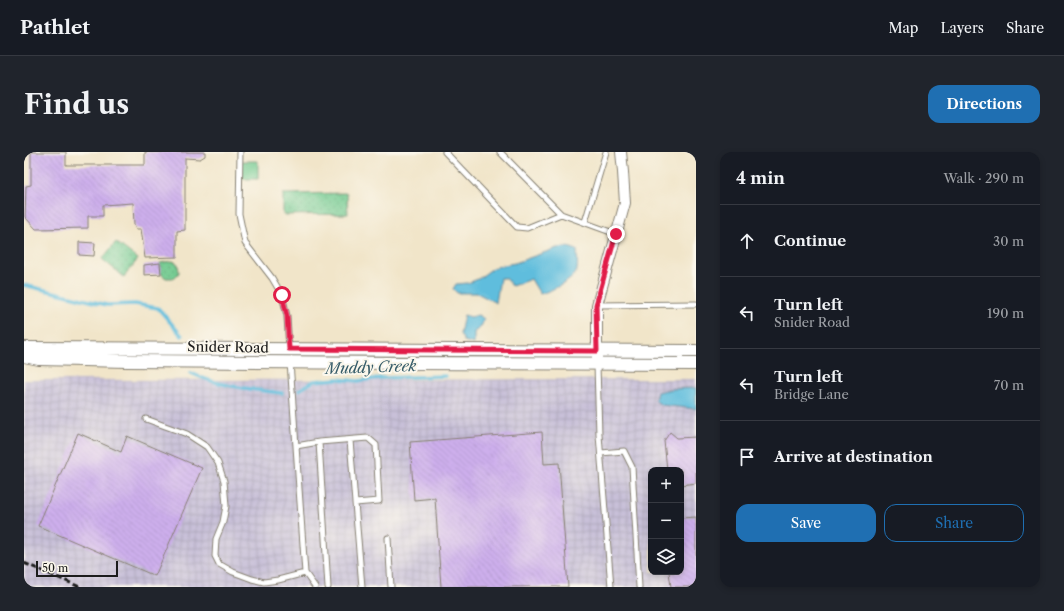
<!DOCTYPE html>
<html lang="en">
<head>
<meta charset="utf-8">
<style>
	body { margin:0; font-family:"Libre Caslon Text",serif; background:#20242c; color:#f1f3f6 }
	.controls { position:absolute; right:12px; bottom:12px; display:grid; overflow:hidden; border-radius:8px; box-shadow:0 2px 6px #0003 }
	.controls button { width:36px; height:36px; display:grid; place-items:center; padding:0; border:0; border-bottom:1px solid #363941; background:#171b24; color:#f1f3f6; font:20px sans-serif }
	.scale { position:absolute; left:12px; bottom:10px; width:82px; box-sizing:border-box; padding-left:4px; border:2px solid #1c1c1c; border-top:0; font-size:11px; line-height:14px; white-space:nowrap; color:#1c1c1c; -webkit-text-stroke:3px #fbf7ec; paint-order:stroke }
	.stop { position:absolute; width:12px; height:12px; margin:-9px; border:3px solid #e11d48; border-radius:50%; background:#fff }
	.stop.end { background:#e11d48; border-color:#fff; box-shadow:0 1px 4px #0008 }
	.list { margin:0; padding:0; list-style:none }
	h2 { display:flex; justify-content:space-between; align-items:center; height:52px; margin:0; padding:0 16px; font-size:17px }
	h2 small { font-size:13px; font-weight:400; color:#9ea1a6 }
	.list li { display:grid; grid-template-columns:26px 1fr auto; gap:12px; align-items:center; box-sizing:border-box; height:72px; padding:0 16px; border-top:1px solid #363941 }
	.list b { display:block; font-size:15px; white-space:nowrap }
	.list p { margin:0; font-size:13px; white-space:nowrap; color:#9ea1a6 }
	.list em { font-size:13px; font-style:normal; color:#9ea1a6 }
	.actions { display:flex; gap:8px; padding:12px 16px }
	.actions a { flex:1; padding:9px 0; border:1px solid #1f6fb2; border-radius:12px; text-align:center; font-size:14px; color:#1f6fb2 }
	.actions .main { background:#1f6fb2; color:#fff }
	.icon { flex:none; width:22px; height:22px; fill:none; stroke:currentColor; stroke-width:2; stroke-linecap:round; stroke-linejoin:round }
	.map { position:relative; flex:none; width:672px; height:435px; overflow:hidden; border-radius:12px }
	header { display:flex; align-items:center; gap:24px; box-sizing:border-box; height:56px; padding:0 20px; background:#171b24; border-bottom:1px solid #363941 }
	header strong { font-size:19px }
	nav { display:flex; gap:22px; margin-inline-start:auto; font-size:14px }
	.intro { display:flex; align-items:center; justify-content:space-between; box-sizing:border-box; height:96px; padding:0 24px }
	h1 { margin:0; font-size:28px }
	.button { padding:10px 18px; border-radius:12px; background:#1f6fb2; color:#fff; font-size:14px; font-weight:700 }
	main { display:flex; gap:24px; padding:0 24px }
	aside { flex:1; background:#171b24; border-radius:12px; box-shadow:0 2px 6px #0003 }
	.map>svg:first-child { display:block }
	.industrial { fill:url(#industrial-grid); fill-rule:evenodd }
	.grass { fill:url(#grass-dots); stroke:#477356 }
	.pitch { fill:#72ca90; stroke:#477356 }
	.water { fill:#5ebddd; stroke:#3d6c7c }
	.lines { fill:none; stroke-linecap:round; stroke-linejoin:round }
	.stream { stroke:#5ebddd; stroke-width:3.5 }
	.building { fill:url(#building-back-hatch) }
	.service-casing { stroke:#868072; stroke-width:7 }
	.minor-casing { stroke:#868072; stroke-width:12 }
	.tertiary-casing { stroke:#868072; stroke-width:14 }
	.service { stroke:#fff; stroke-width:5 }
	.minor { stroke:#fff; stroke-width:10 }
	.tertiary { stroke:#fff; stroke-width:12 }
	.rail { stroke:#1c1c1c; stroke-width:3; stroke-dasharray:6 3; stroke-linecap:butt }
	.route { stroke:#e11d48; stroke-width:5 }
	.labels { text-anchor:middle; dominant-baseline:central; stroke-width:4; stroke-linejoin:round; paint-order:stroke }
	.street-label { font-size:14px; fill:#1c1c1c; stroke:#fbf7ec }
	.water-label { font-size:15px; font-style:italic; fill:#365c69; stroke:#fbf7ec }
</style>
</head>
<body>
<header>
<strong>Pathlet</strong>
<nav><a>Map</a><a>Layers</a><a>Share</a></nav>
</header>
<div class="intro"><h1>Find us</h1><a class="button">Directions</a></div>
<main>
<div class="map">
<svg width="672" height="435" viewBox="0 0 672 435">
	<defs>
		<pattern id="industrial-grid" width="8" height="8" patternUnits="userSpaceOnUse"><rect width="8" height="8" fill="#c8c0d8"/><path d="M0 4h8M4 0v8" fill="none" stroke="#aba4b9"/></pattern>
		<pattern id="grass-dots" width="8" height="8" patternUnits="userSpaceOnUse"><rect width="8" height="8" fill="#72ca90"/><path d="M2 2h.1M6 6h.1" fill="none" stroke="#62ad7c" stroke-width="1.8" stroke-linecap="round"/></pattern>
		<pattern id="building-back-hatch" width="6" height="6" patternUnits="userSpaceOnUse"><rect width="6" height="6" fill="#cdafec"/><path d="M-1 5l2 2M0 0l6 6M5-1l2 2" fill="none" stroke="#af96ca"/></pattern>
	</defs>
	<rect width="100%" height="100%" fill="#fbf7ec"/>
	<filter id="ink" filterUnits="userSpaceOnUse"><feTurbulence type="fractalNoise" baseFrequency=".025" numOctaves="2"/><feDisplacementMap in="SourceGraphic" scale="8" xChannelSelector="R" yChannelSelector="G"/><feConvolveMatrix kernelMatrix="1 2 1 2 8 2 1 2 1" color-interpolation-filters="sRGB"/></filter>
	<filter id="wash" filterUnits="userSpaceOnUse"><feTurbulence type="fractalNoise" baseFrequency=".012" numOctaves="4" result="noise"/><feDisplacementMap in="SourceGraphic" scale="16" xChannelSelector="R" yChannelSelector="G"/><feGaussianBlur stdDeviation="0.9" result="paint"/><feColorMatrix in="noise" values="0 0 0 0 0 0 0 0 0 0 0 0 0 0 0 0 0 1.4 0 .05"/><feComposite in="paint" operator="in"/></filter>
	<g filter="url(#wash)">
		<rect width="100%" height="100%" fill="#f1e5c9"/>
		<path class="industrial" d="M 672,227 L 672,435 L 0,435 L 0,228 ZM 627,318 L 657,318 L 657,420 L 627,420 Z"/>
		<path class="grass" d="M 323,41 L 324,62 L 259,63 L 259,42 Z
			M 92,90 L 114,107 L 100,125 L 78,107 Z
			M 149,109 L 154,112 L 155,121 L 150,126 L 142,126 L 137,122 L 136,111 L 141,110 Z"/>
		<path class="pitch" d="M 216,9 L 234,9 L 234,27 L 216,27 Z"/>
		<path class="water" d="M 544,95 L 553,98 C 553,104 554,111 553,118 C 550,129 526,139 516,142 L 507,127 L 488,134 L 482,126 L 476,126 L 472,151 L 453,141 L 433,141 L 429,137 L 432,132 L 444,131 L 454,127 L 469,116 L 479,113 L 491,111 L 533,96 Z
			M 440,163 L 447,165 L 454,163 L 460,167 L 457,175 L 450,180 L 450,192 L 440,189 L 436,182 Z
			M 672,236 L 672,257 L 637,253 L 631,248 L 633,240 L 647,237 Z"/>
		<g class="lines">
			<path class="stream" d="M 0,133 L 83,153 L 111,152 L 134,156 L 158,184
				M 167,221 C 196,235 227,237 258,241
				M 275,238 L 290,229 L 313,227 L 334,229 L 357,226 L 422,224"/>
		</g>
		<g id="blocks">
			<path class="building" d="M 7,0 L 42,0 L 42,13 L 121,13 L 121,0 L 181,0 L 181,4 L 176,7 L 161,6 L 161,78 L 153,79 L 153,105 L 121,106 L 117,77 L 112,77 L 110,72 L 109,51 L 79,53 L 79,64 L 64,64 L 64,76 L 12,77 L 1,65 L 2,34 L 7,33 Z
				M 55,90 L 71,91 L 70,104 L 55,103 Z
				M 136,111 L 137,122 L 120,123 L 120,113 Z
				M 518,280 L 520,312 L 535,311 L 544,435 L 417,435 L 411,346 L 390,348 L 386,290 Z
				M 646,280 L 653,286 L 672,285 L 672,331 L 657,333 L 657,318 L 643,318 L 640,289 Z
				M 54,281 L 97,300 L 103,284 L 178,316 L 131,424 L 14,374 Z
				M 672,365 L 672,435 L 647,435 L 645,420 L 657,420 L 657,366 Z"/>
		</g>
	</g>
	<g filter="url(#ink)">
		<use href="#blocks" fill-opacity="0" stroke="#868072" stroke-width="1"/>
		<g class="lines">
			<g class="service-casing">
				<path id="service" d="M 216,0 L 215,62 L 221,91 L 248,126 L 258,143 L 263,164 L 265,198
					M 421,0 L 493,75 L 503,76 L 537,62
					M 476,0 L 537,62 L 592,82
					M 561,70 L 582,0
					M 573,153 L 672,152
					M 266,210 L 281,421 L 291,435
					M 573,213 L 575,283 L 587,435
					M 122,267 L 163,282 L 183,295 L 194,311 L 200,329 L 202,354 L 199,370 L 192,387 L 191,404 L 195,412 L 209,420 L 228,427 L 240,430 L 254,428 L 281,421
					M 326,288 L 331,351
					M 272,294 L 295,290
					M 577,301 L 600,299 L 608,315 L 615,435
					M 364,386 L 367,435
					M 304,435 L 295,290 L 344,286 L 352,293 L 355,349 L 331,351 L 338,435"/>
			</g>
			<g class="minor-casing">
				<path id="minor" d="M 573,212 L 573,153 L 601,51 L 599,20 L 597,0"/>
			</g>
			<g class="tertiary-casing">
				<path id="tertiary" d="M 0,196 L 672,199
					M 0,204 L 15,207 L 104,209 L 378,211 L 672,212"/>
			</g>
			<use href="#service" class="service"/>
			<use href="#minor" class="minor"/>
			<use href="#tertiary" class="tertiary"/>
			<path class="rail" d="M 0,411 L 56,435"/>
		</g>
	</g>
	<g class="lines" filter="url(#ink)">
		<path class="route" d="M 258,143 L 263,164 L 265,197 L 573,199 L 572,153 L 592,82"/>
	</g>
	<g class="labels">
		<g class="street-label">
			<text transform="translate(204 195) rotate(1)">Snider Road</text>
		</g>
		<g class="water-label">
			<text transform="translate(347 215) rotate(-2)">Muddy Creek</text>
		</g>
	</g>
</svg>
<div class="controls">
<button>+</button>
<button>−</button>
<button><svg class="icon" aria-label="layers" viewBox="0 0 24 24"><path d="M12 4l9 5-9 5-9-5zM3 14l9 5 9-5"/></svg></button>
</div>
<div class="scale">50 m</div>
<div class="stop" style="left:258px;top:143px"></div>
<div class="stop end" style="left:592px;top:82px"></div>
</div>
<aside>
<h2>4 min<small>Walk · 290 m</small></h2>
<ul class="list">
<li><svg class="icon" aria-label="ahead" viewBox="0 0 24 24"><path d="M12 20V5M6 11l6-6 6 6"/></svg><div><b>Continue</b></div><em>30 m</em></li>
<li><svg class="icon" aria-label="left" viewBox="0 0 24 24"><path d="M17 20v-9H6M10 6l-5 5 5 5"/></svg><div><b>Turn left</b><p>Snider Road</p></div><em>190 m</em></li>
<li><svg class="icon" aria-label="left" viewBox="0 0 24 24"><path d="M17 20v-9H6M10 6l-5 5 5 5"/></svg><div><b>Turn left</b><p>Bridge Lane</p></div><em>70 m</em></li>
<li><svg class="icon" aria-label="arrive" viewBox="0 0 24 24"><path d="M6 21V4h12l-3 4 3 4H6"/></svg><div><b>Arrive at destination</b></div></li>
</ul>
<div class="actions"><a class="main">Save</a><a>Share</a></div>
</aside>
</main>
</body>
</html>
